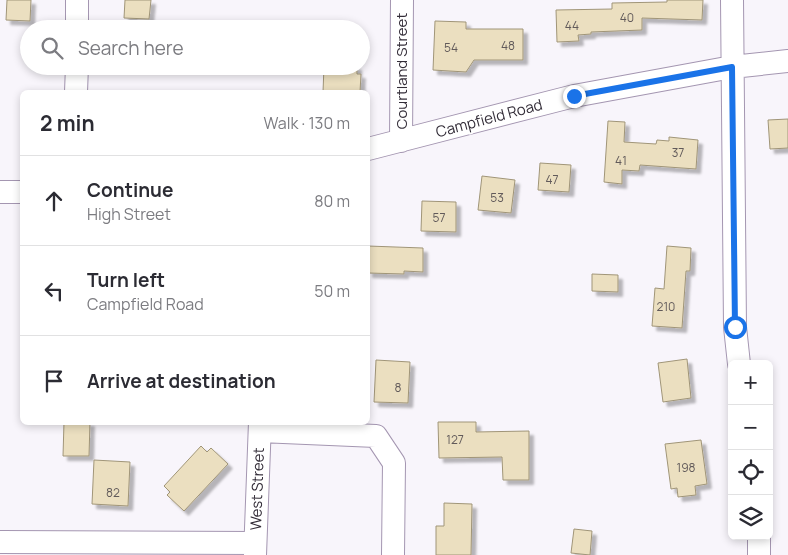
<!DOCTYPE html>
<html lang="en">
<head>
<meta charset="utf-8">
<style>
	body { margin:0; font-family:Manrope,sans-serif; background:#f2f2f3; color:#2b2b33 }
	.controls { position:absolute; right:15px; bottom:15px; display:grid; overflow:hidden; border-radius:8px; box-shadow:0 2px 8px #0003 }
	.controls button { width:45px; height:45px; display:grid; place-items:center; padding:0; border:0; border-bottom:1px solid #e1e1e2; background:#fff; color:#2b2b33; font:25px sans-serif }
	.stop { position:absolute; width:15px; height:15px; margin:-11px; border:4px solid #1a73e8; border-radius:50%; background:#fff }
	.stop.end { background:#1a73e8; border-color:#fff; box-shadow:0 1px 5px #0008 }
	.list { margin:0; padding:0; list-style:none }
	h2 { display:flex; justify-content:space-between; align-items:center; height:65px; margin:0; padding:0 20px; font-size:21px }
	h2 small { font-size:16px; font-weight:400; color:#7c7c81 }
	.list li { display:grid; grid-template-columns:32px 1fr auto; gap:15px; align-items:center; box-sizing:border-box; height:90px; padding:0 20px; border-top:1px solid #e1e1e2 }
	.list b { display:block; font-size:19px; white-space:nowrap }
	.list p { margin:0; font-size:16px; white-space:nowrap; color:#7c7c81 }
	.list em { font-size:16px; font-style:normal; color:#7c7c81 }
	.icon { flex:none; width:28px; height:28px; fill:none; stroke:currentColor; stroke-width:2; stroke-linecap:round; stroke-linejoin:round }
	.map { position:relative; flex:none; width:788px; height:555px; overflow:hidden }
	.search { position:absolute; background:#fff; box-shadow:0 2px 8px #0003; left:20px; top:20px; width:350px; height:55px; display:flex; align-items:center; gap:12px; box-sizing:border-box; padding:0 18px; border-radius:28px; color:#7c7c81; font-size:19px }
	.panel { position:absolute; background:#fff; box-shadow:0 2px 8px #0003; left:20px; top:90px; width:350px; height:335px; border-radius:8px }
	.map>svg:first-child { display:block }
	.building { fill:#ebdfc0; stroke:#a09578; filter:url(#shadow) }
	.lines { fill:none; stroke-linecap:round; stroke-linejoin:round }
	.minor-casing { stroke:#a496b1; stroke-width:24 }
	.minor { stroke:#fff; stroke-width:22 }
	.route { stroke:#1a73e8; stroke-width:6 }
	.labels { text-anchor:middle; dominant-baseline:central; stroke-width:4; stroke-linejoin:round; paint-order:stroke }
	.number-label { font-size:12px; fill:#615a5a }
	.street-label { font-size:15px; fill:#332d38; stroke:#fff }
</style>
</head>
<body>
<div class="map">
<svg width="788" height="555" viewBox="0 0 788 555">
	<defs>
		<filter id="shadow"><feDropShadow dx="4.5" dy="4.5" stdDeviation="1" flood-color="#0004"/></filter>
	</defs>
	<rect width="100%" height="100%" fill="#f8f5fb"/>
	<path class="building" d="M 7,0 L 31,0 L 30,21 L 6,20 Z
		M 125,0 L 151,0 L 149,19 L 124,18 Z
		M 667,0 L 703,0 L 702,20 L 642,18 L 642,30 L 591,32 L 591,34 L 578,35 L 579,41 L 557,42 L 556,10 L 612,9 L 612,3 L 667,2 Z
		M 435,21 L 466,22 L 466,29 L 523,29 L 523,60 L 474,60 L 466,72 L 433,70 Z
		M 324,66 L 357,66 L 357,74 L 361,74 L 360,92 L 323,92 Z
		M 788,119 L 788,148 L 770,149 L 768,120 Z
		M 608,121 L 625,122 L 624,142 L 656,144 L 657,140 L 669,141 L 669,137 L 698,140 L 696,169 L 640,165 L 639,171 L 622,170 L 622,184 L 604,182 Z
		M 540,163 L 571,165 L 569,192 L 538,190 Z
		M 482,176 L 515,180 L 511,213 L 478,210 Z
		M 422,201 L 456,202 L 456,232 L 421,231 Z
		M 368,246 L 423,248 L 423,272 L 404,271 L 404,274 L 368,273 Z
		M 667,246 L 691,248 L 690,271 L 686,271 L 682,328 L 652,326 L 655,288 L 664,289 Z
		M 592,274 L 618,275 L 618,292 L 592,291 Z
		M 687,359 L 691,398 L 663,402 L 658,363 Z
		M 376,360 L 410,362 L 408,403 L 374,402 Z
		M 64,422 L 90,422 L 89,456 L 63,456 Z
		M 438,422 L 476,422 L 476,432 L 529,431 L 529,480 L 503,480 L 502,457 L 439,458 Z
		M 701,440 L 707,484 L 695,486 L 696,495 L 678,497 L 677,488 L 671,489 L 665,444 Z
		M 201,446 L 207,452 L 211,448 L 228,464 L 184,511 L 167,495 L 170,492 L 164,486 Z
		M 94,460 L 130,462 L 128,506 L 92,504 Z
		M 444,503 L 472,504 L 471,555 L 436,555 L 436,526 L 444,526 Z
		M 574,529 L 592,531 L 590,555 L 571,553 Z"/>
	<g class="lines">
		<g class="minor-casing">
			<path id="minor" d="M 732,0 L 735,327 L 739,364
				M 77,29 L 77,0
				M 76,92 L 77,66
				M 401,141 L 402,0
				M 368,149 L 574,96 L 732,67 L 788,61
				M 0,192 L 22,192
				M 260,431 L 376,436 L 394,463 L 393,555
				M 759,536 L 759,555
				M 0,542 L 255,543
				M 255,555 L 260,422"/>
		</g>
		<use href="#minor" class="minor"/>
	</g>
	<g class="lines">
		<path class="route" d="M 574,96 L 732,67 L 735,327"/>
	</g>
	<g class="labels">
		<g class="number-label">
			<text x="627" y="17">40</text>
			<text x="572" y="25">44</text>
			<text x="508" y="45">48</text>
			<text x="451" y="47">54</text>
			<text x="678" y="152">37</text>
			<text x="621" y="160">41</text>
			<text x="552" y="179">47</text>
			<text x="497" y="197">53</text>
			<text x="439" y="217">57</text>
			<text x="666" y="306">210</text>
			<text x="398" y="387">8</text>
			<text x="455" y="439">127</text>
			<text x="686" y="467">198</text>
			<text x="113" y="492">82</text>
		</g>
		<g class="street-label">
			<text transform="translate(401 71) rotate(-90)">Courtland Street</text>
			<text transform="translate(489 118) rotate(-15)">Campfield Road</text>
			<text transform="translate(257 489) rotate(-88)">West Street</text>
		</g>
	</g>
</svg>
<div class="controls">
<button>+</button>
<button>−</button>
<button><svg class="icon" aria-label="locate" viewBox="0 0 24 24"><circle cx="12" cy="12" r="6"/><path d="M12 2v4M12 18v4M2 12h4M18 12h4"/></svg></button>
<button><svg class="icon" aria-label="layers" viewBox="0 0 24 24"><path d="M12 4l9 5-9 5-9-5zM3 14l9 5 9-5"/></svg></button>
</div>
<div class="stop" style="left:735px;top:327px"></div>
<div class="stop end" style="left:574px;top:96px"></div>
<div class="search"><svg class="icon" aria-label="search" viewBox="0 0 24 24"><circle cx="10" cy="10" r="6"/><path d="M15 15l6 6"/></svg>Search here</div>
<section class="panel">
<h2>2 min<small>Walk · 130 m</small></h2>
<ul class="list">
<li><svg class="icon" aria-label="ahead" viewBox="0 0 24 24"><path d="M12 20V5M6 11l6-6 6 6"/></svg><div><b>Continue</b><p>High Street</p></div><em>80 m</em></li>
<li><svg class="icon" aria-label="left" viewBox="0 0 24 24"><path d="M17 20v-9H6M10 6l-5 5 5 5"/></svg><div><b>Turn left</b><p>Campfield Road</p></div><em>50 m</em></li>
<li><svg class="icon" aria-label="arrive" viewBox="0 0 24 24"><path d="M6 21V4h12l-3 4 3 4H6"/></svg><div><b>Arrive at destination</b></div></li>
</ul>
</section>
</div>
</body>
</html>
